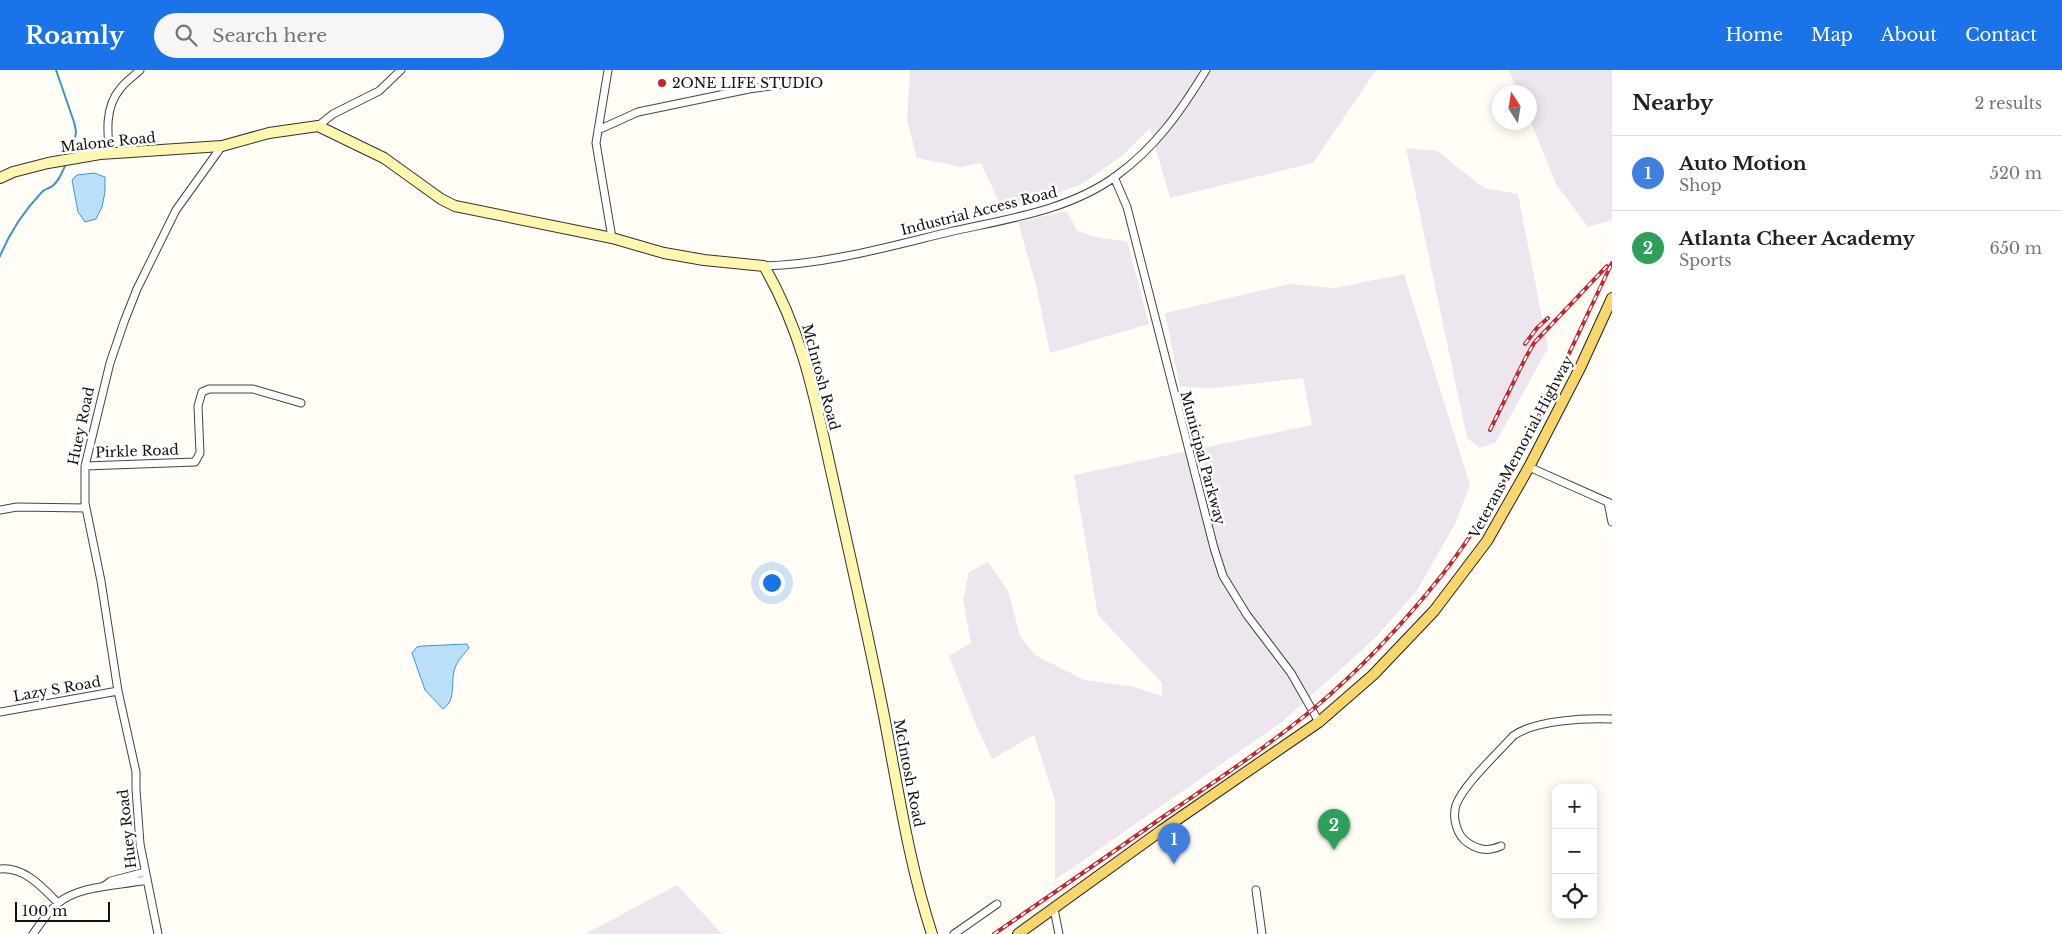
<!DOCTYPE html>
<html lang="en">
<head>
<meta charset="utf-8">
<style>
	body { margin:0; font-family:"Libre Baskerville",serif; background:#f6f6f6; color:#202124 }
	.controls { position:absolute; right:15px; bottom:15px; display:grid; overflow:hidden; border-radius:10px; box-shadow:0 2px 12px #0003 }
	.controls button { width:45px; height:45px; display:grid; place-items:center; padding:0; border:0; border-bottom:1px solid #e0e0e0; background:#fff; color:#202124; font:25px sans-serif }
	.compass { position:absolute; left:1492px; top:15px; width:45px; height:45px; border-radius:50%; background:#fff; box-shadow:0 2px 12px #0003; rotate:348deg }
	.scale { position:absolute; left:15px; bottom:12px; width:95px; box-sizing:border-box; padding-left:5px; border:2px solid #111; border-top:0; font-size:14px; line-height:18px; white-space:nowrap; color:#111; -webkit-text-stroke:4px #fff; paint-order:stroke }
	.you { position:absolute; left:771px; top:512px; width:18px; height:18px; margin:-12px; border:4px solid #fff; border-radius:50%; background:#1a73e8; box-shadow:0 0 0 8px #1a73e833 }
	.badge { display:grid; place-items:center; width:32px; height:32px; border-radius:50%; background:#1a73e8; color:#fff; font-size:16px; font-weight:700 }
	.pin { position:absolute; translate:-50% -41px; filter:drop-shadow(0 1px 2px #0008) }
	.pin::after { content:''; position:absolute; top:26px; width:18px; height:15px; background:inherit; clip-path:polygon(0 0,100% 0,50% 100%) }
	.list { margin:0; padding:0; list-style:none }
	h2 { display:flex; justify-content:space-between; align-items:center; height:65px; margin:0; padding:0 20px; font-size:21px }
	h2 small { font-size:16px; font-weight:400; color:#757577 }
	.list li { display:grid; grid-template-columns:32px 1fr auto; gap:15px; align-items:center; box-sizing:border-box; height:75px; padding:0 20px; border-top:1px solid #e0e0e0 }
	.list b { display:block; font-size:19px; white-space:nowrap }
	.list p { margin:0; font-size:16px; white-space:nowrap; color:#757577 }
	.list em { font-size:16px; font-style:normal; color:#757577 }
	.icon { flex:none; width:28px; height:28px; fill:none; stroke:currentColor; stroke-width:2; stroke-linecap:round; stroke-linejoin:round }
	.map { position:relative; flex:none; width:1612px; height:864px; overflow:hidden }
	header { display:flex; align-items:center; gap:30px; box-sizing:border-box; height:70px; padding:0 25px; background:#1a73e8; color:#fff }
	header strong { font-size:24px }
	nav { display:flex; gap:28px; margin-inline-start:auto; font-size:18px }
	.search { width:350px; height:45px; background:#f6f6f6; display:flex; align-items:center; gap:12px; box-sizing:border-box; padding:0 18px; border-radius:28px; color:#757577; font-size:19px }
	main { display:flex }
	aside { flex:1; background:#fff }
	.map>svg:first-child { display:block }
	.industrial { fill:#eee6ef }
	.water { fill:#b9e0f7; stroke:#3f96cf }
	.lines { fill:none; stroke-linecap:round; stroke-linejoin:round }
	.stream { stroke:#3f96cf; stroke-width:2 }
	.street-casing { stroke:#444; stroke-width:9 }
	.secondary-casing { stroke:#333; stroke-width:12 }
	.primary-casing { stroke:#222; stroke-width:12 }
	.street { stroke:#fff; stroke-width:7 }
	.secondary { stroke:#fff6b0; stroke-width:10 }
	.primary { stroke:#f9d66b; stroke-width:10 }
	.rail-casing { stroke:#c4262e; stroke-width:4 }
	.rail { stroke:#fff; stroke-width:2; stroke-dasharray:5.5; stroke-linecap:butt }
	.poi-dot { fill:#c4262e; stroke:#fff; stroke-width:2 }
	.labels { text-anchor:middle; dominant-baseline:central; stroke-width:5; stroke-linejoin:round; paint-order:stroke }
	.poi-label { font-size:14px; fill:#111; stroke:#fff; text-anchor:start }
	.street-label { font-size:14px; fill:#111; stroke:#fff }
</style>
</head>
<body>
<header>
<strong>Roamly</strong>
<div class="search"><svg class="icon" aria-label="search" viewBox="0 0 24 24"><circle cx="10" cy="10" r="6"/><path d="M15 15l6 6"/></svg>Search here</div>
<nav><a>Home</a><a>Map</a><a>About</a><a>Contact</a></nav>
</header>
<main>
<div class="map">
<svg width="1612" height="864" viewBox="0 0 1612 864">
	<rect width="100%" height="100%" fill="#fffdf5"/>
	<path class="industrial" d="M 910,0 L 1376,0 L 1313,93 L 1170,128 L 1150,58 L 1123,85 L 1082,114 L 1004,143 L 981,93 L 961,97 L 917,88 L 907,50 Z
		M 1509,0 L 1612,0 L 1612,150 L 1588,157 L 1556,114 L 1530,50 L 1530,22 L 1518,22 Z
		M 1406,78 L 1437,81 L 1484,118 L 1518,124 L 1548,278 L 1496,372 L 1480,378 L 1467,368 Z
		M 1067,141 L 1077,161 L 1100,168 L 1127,171 L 1149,254 L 1050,283 L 1036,215 L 1018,152 Z
		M 1404,204 L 1470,415 L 1455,454 L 1416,522 L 1373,570 L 1282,652 L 1055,810 L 1055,730 L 1034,665 L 992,689 L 976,655 L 949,586 L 971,573 L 963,530 L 969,502 L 988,492 L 1008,521 L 1020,566 L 1035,585 L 1085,610 L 1134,617 L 1162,626 L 1162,613 L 1098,545 L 1074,405 L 1312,355 L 1303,308 L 1214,318 L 1180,317 L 1165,243 L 1289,214 L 1334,218 Z
		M 677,815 L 722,864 L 585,864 Z"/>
	<path class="water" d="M 94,103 L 105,107 L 105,122 L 102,137 L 96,149 L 85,152 L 78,142 L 72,110 L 77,105 Z
		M 467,574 L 469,578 C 464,585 458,589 455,598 C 450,611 457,630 443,639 L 425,620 L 412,583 L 417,577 L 422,576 Z"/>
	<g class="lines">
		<path class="stream" d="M 56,0 L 74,52 L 76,61 L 73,85
			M 0,186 C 10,162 24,141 41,123 C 44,119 47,119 51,117 C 59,112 62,102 66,94"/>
		<g class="street-casing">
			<path id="street" d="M 608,0 L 596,73 L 612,168
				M 318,56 L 333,44 L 379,21 L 401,0
				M 598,60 L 638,42 L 749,19 L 791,13
				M 110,84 C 107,62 105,37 120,19 C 125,12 134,6 140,0
				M 1114,107 L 1127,137 L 1214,478 L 1223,506 L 1247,545 L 1291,603 L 1319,652
				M 764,196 C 828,194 887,177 949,162 C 1006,149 1068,141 1116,106 C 1156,77 1181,41 1206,0
				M 85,396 L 195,392 L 200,383 L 198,336 L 202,322 L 209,319 L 253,319 L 301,333
				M 1529,397 L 1612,434
				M 1608,432 L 1612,452
				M 0,440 L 17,437 L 86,438
				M 0,642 L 118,621
				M 1501,776 C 1489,781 1480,781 1468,773 C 1457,766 1452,748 1456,735 C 1464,714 1497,684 1513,666 C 1535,650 1585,648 1612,649
				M 0,799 C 25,797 42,817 58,833
				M 104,816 L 111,811 L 145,802
				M 1256,820 L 1262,864
				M 1054,839 L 1059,864
				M 33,864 C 40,854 48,842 57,834 C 79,815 118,816 146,810
				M 158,864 L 140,774 L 136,719 L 136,702 L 118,621 L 101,511 L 85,433 L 85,396 L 110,293 L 124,252 L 137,219 L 176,140 L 222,76
				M 954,864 L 997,834"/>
		</g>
		<g class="secondary-casing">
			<path id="secondary" d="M 0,108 L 13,102 L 48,93 L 100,84 L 222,76 L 269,63 L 318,56 L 384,88 L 441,129 L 455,136 L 612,168 L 664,183 L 704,190 L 764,196 C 805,267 816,335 834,414 C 851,491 869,569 884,646 C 898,719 909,794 932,864"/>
		</g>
		<g class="primary-casing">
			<path id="primary" d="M 1018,864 L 1162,760 L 1319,652 L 1373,605 L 1434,541 L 1487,471 L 1529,397 L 1580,298 L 1612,228"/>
		</g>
		<use href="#street" class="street"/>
		<use href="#secondary" class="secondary"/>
		<use href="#primary" class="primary"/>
		<g class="rail-casing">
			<path id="rail" d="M 1525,274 L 1537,258 L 1548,248
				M 1490,360 L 1525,289 L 1534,273 L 1607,196
				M 994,864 C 1049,826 1105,788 1160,749 C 1211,714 1264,679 1312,640 C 1360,600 1403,554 1442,505 C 1513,414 1562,296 1612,193"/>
		</g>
		<use href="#rail" class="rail"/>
	</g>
	<circle class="poi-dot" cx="662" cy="13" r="5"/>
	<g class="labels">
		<g class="poi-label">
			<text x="672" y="13">2ONE LIFE STUDIO</text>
		</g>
		<g class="street-label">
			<text transform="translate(108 72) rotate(-6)">Malone Road</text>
			<text transform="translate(979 141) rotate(-14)">Industrial Access Road</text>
			<text transform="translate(821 307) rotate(75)">McIntosh Road</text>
			<text transform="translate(81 356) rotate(-78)">Huey Road</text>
			<text transform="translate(1521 377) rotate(-62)">Veterans Memorial Highway</text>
			<text transform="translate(137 381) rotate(-2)">Pirkle Road</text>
			<text transform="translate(1203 388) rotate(75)">Municipal Parkway</text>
			<text transform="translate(57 619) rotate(-10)">Lazy S Road</text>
			<text transform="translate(909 703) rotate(79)">McIntosh Road</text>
			<text transform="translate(127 759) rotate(-96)">Huey Road</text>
		</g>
	</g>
</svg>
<div class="controls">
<button>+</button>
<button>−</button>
<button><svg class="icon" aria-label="locate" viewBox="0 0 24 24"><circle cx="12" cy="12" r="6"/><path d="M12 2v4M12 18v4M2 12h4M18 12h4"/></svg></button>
</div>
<svg class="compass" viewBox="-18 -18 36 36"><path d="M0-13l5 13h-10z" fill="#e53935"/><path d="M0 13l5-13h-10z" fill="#757577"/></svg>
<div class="scale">100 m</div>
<div class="you"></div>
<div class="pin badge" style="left:1174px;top:794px;background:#3f7fe0">1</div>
<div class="pin badge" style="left:1334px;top:780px;background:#2e9e5b">2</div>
</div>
<aside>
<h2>Nearby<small>2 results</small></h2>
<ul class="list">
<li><span class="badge" style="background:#3f7fe0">1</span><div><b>Auto Motion</b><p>Shop</p></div><em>520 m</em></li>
<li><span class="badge" style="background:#2e9e5b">2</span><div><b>Atlanta Cheer Academy</b><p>Sports</p></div><em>650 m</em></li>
</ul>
</aside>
</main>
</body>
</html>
